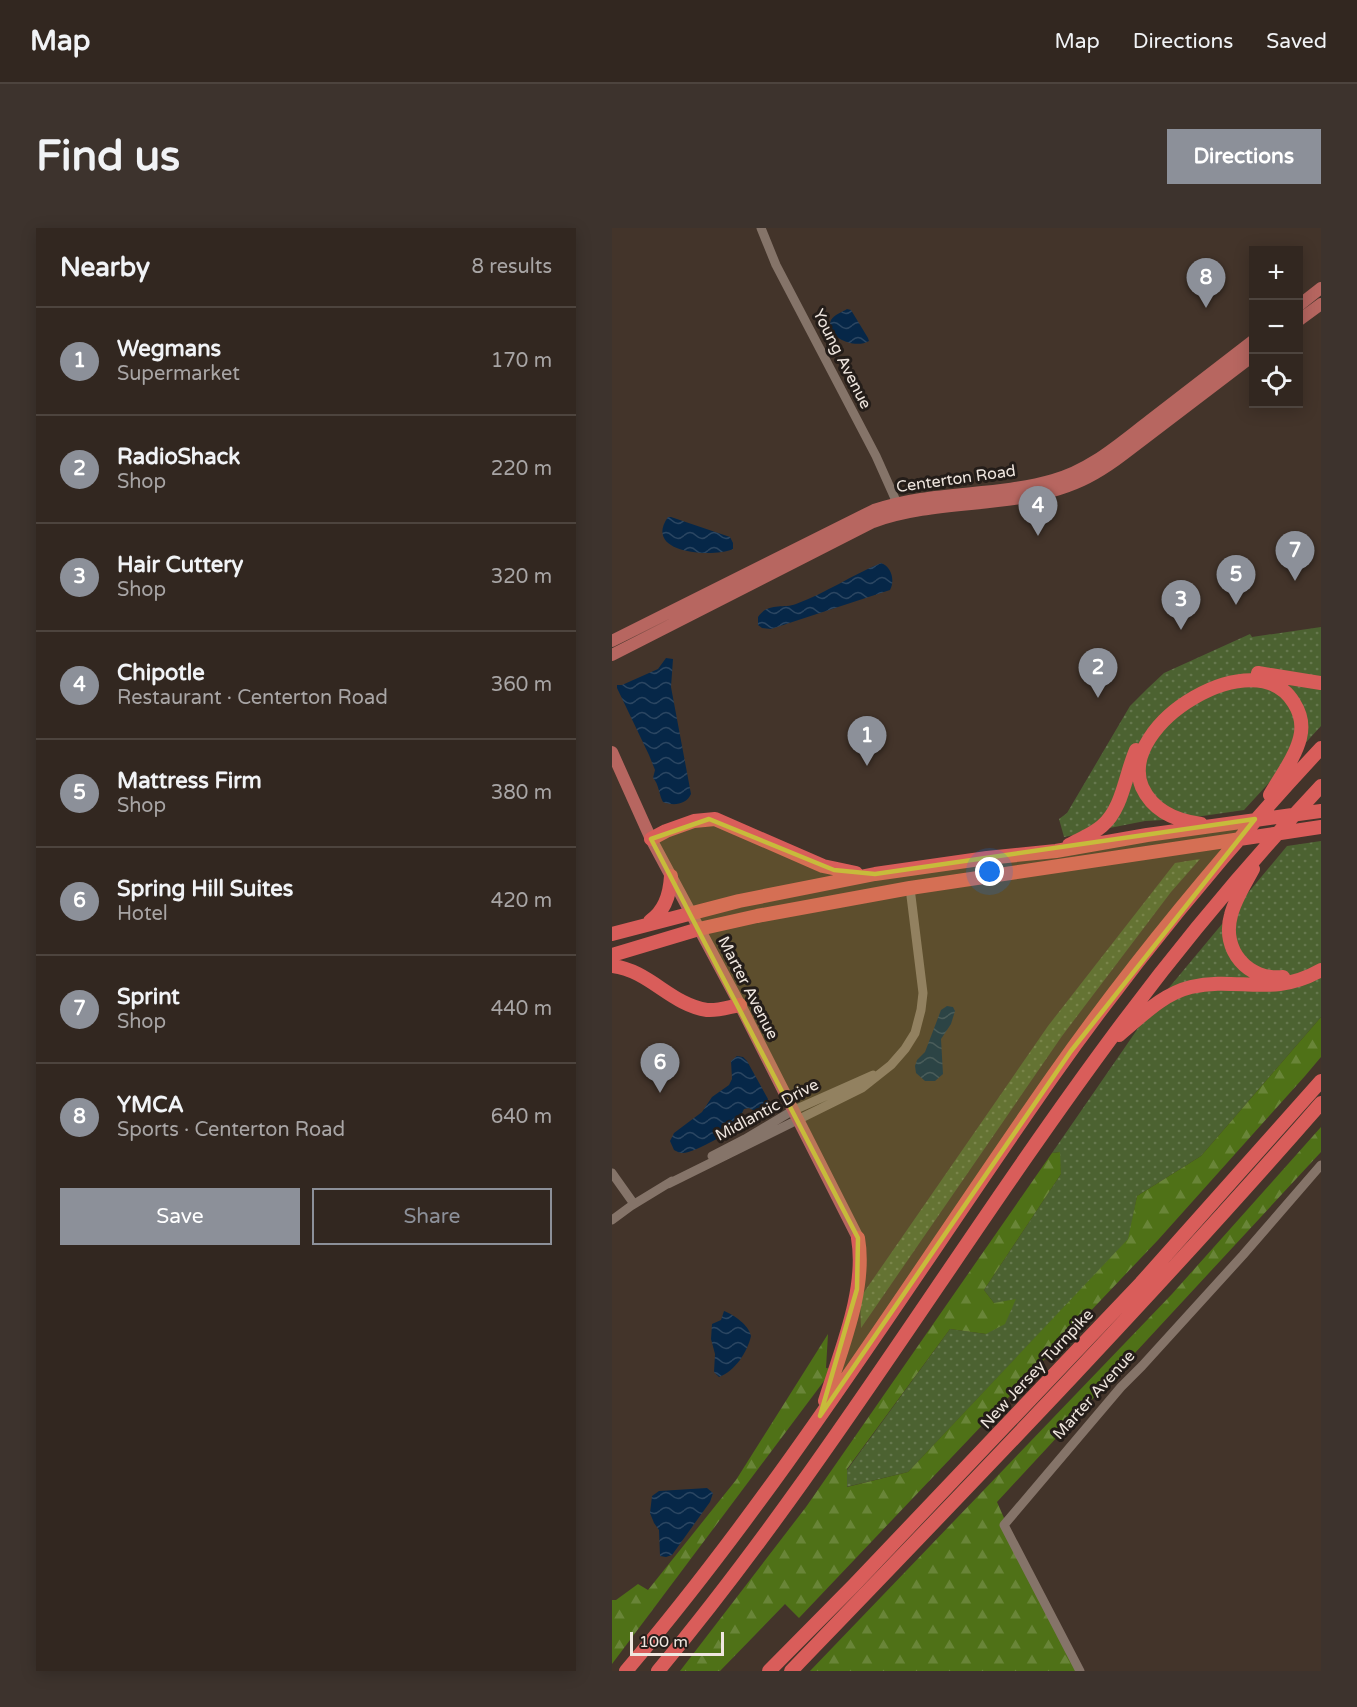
<!DOCTYPE html>
<html lang="en">
<head>
<meta charset="utf-8">
<style>
	body { margin:0; font-family:"Varela Round",sans-serif; background:#3d332d; color:#f1f3f6 }
	.controls { position:absolute; right:18px; top:18px; display:grid; overflow:hidden; border-radius:0px; box-shadow:0 3px 15px #0003 }
	.controls button { width:54px; height:54px; display:grid; place-items:center; padding:0; border:0; border-bottom:2px solid #4d443e; background:#322720; color:#f1f3f6; font:30px sans-serif }
	.scale { position:absolute; left:18px; bottom:15px; width:94px; box-sizing:border-box; padding-left:6px; border:3px solid #efe6df; border-top:0; font-size:16px; line-height:21px; white-space:nowrap; color:#efe6df; -webkit-text-stroke:4px #241d19; paint-order:stroke }
	.you { position:absolute; left:378px; top:644px; width:21px; height:21px; margin:-15px; border:4px solid #fff; border-radius:50%; background:#1a73e8; box-shadow:0 0 0 9px #1a73e833 }
	.badge { display:grid; place-items:center; width:39px; height:39px; border-radius:50%; background:#8c9099; color:#fff; font-size:20px; font-weight:700 }
	.pin { position:absolute; translate:-50% -50px; filter:drop-shadow(0 2px 3px #0008) }
	.pin::after { content:''; position:absolute; top:32px; width:21px; height:18px; background:inherit; clip-path:polygon(0 0,100% 0,50% 100%) }
	.list { margin:0; padding:0; list-style:none }
	h2 { display:flex; justify-content:space-between; align-items:center; height:78px; margin:0; padding:0 24px; font-size:26px }
	h2 small { font-size:20px; font-weight:400; color:#a8a5a5 }
	.list li { display:grid; grid-template-columns:39px 1fr auto; gap:18px; align-items:center; box-sizing:border-box; height:108px; padding:0 24px; border-top:2px solid #4d443e }
	.list b { display:block; font-size:22px; white-space:nowrap }
	.list p { margin:0; font-size:20px; white-space:nowrap; color:#a8a5a5 }
	.list em { font-size:20px; font-style:normal; color:#a8a5a5 }
	.actions { display:flex; gap:12px; padding:18px 24px }
	.actions a { flex:1; padding:14px 0; border:2px solid #8c9099; border-radius:0px; text-align:center; font-size:21px; color:#8c9099 }
	.actions .main { background:#8c9099; color:#fff }
	.icon { flex:none; width:33px; height:33px; fill:none; stroke:currentColor; stroke-width:2; stroke-linecap:round; stroke-linejoin:round }
	.map { position:relative; flex:none; width:709px; height:1443px; overflow:hidden; border-radius:0px }
	header { display:flex; align-items:center; gap:36px; box-sizing:border-box; height:84px; padding:0 30px; background:#322720; border-bottom:2px solid #4d443e }
	header strong { font-size:28px }
	nav { display:flex; gap:33px; margin-inline-start:auto; font-size:21px }
	.intro { display:flex; align-items:center; justify-content:space-between; box-sizing:border-box; height:144px; padding:0 36px }
	h1 { margin:0; font-size:42px }
	.button { padding:15px 27px; border-radius:0px; background:#8c9099; color:#fff; font-size:21px; font-weight:700 }
	main { display:flex; gap:36px; padding:0 36px }
	aside { flex:1; background:#322720; border-radius:0px; box-shadow:0 3px 15px #0003 }
	.map>svg:first-child { display:block }
	.grass { fill:url(#grass-dots) }
	.forest { fill:url(#forest-firs) }
	.water { fill:url(#water-waves) }
	.lines { fill:none; stroke-linecap:round; stroke-linejoin:round }
	.minor { stroke:#857469; stroke-width:9 }
	.major { stroke:#b76660; stroke-width:12 }
	.highway { stroke:#d95d5a; stroke-width:14 }
	.marked { fill:#c7bb3b; fill-opacity:0.2; stroke:#c7bb3b; stroke-width:4.5; stroke-linejoin:round }
	.labels { text-anchor:middle; dominant-baseline:central; stroke-width:6; stroke-linejoin:round; paint-order:stroke }
	.street-label { font-size:16px; fill:#efe6df; stroke:#241d19 }
</style>
</head>
<body>
<header>
<strong>Map</strong>
<nav><a>Map</a><a>Directions</a><a>Saved</a></nav>
</header>
<div class="intro"><h1>Find us</h1><a class="button">Directions</a></div>
<main>
<aside>
<h2>Nearby<small>8 results</small></h2>
<ul class="list">
<li><span class="badge">1</span><div><b>Wegmans</b><p>Supermarket</p></div><em>170 m</em></li>
<li><span class="badge">2</span><div><b>RadioShack</b><p>Shop</p></div><em>220 m</em></li>
<li><span class="badge">3</span><div><b>Hair Cuttery</b><p>Shop</p></div><em>320 m</em></li>
<li><span class="badge">4</span><div><b>Chipotle</b><p>Restaurant · Centerton Road</p></div><em>360 m</em></li>
<li><span class="badge">5</span><div><b>Mattress Firm</b><p>Shop</p></div><em>380 m</em></li>
<li><span class="badge">6</span><div><b>Spring Hill Suites</b><p>Hotel</p></div><em>420 m</em></li>
<li><span class="badge">7</span><div><b>Sprint</b><p>Shop</p></div><em>440 m</em></li>
<li><span class="badge">8</span><div><b>YMCA</b><p>Sports · Centerton Road</p></div><em>640 m</em></li>
</ul>
<div class="actions"><a class="main">Save</a><a>Share</a></div>
</aside>
<div class="map">
<svg width="709" height="1443" viewBox="0 0 709 1443">
	<defs>
		<pattern id="grass-dots" width="8" height="8" patternUnits="userSpaceOnUse" patternTransform="scale(1.5)"><rect width="8" height="8" fill="#4c6231"/><path d="M2 2h.1M6 6h.1" fill="none" stroke="#66784e" stroke-width="1.8" stroke-linecap="round"/></pattern>
		<pattern id="forest-firs" width="22" height="20" patternUnits="userSpaceOnUse" patternTransform="scale(1.5)"><rect width="22" height="20" fill="#4f7117"/><path d="M5 1l3.5 6h-7zM16 11l3.5 6h-7z" fill="#698538"/></pattern>
		<pattern id="water-waves" width="16" height="10" patternUnits="userSpaceOnUse" patternTransform="scale(1.5)"><rect width="16" height="10" fill="#062748"/><path d="M0 5q4-4 8 0t8 0" fill="none" stroke="#2b4662"/></pattern>
	</defs>
	<rect width="100%" height="100%" fill="#43342a"/>
	<path class="grass" d="M 709,399 L 709,498 L 632,582 L 570,591 L 533,593 L 452,609 L 447,591 L 455,585 L 518,478 L 535,461 L 552,445 L 638,406 L 640,409 Z
		M 709,613 L 709,789 L 589,928 L 525,968 L 517,1011 L 296,1244 L 234,1259 L 235,1242 L 338,1101 L 374,1106 L 382,1075 L 372,1062 L 449,946 L 447,924 L 440,925 L 540,780 L 675,618 Z
		M 588,631 L 559,664 L 450,808 L 249,1100 L 248,1070 L 436,798 L 563,635 Z"/>
	<path class="forest" d="M 709,789 L 709,829 L 693,848 L 546,1012 L 187,1390 L 173,1376 L 108,1443 L 68,1443 L 194,1279 L 440,925 L 448,924 L 449,946 L 372,1062 L 382,1075 L 404,1071 L 393,1096 L 374,1106 L 338,1101 L 235,1241 L 235,1259 L 296,1244 L 516,1011 L 525,968 L 589,928 Z
		M 709,899 L 709,924 L 385,1274 L 403,1315 L 468,1443 L 198,1443 L 560,1066 Z
		M 216,1106 L 214,1140 L 221,1141 L 0,1436 L 0,1372 L 4,1372 L 26,1356 L 36,1362 L 124,1252 Z"/>
	<path class="water" d="M 235,81 L 239,82 L 256,110 L 257,113 C 242,122 212,108 219,92 C 222,87 230,84 235,81 Z
		M 56,289 L 59,289 L 118,309 L 121,315 L 121,321 C 101,330 30,326 56,289 Z
		M 269,335 C 280,339 283,353 278,362 L 159,401 L 150,400 L 146,397 L 146,389 C 156,374 170,381 184,376 C 214,365 240,347 269,335 Z
		M 54,430 L 61,431 L 59,459 L 79,566 C 74,577 61,578 51,574 C 47,567 47,556 41,550 L 43,542 L 37,527 L 5,460 L 5,457 L 10,457 L 46,441 Z
		M 335,778 L 341,779 L 343,783 L 339,796 L 329,811 L 331,846 L 323,853 L 313,853 L 304,845 L 303,838 L 305,832 L 313,824 L 329,782 Z
		M 125,828 L 131,829 L 135,833 L 156,871 L 154,876 L 148,883 L 143,883 L 137,880 L 132,881 L 129,887 L 131,893 C 125,901 82,925 71,925 C 67,925 66,924 62,922 L 58,913 L 62,905 L 90,884 L 100,869 L 117,857 L 120,851 L 119,833 Z
		M 112,1083 C 122,1087 137,1097 139,1108 C 135,1125 123,1143 107,1149 L 102,1144 L 103,1126 L 99,1111 L 100,1096 L 109,1092 Z
		M 95,1260 L 101,1265 L 98,1274 L 60,1327 L 54,1329 L 48,1328 L 47,1302 L 42,1295 L 38,1285 L 40,1268 L 47,1263 Z"/>
	<g class="lines">
		<path class="minor" d="M 149,0 L 164,37 L 264,228 L 285,275
			M 100,928 L 133,911 L 180,883 L 261,847
			M 0,945 L 22,976
			M 56,956 L 250,860 L 279,837 L 293,821 L 303,805 L 309,782 L 311,765 L 298,660
			M 0,992 L 19,978 L 60,953
			M 468,1443 L 392,1297 L 509,1159 L 530,1138 L 631,1027 L 709,937"/>
		<path class="major" d="M 686,78 L 709,60
			M 686,93 L 709,76
			M 0,413 L 262,282 C 320,262 382,269 441,252 C 478,242 507,216 537,193 C 572,166 607,139 642,112
			M 0,427 L 261,294 C 325,271 394,281 456,258 C 477,251 495,239 512,226 L 642,127
			M 0,524 L 39,611 L 128,777 L 246,1010"/>
		<path class="highway" d="M 646,445 L 709,455
			M 589,596 C 565,593 541,583 530,559 C 504,496 645,411 682,475 C 689,486 691,498 688,510 C 683,530 668,549 658,567
			M 39,611 L 54,603 L 82,593 L 103,591 L 211,638 L 244,645
			M 457,617 C 468,611 481,606 490,598 C 511,580 513,547 524,522
			M 641,641 C 633,656 623,671 619,687 C 609,722 636,753 671,749
			M 38,693 C 53,683 58,666 59,648
			M 0,706 L 127,673 L 263,646 L 375,630 L 444,623 L 535,607 L 709,583
			M 0,727 L 87,701 L 145,688 L 298,660 L 709,599
			M 0,738 C 37,742 59,777 95,782 C 106,783 117,779 128,777
			M 507,807 C 529,789 550,766 579,759 C 626,748 660,770 709,742
			M 213,1173 C 228,1124 255,1062 246,1010
			M 14,1443 C 172,1257 301,1048 441,848 C 522,733 613,623 709,520
			M 46,1443 C 215,1240 349,1012 506,801 C 569,716 637,635 709,558
			M 157,1443 L 242,1357 L 529,1055 L 709,853
			M 179,1443 C 359,1256 539,1070 709,875"/>
	</g>
	<path class="marked" d="M 97,591 L 222,642 L 263,646 L 643,591 L 459,823 L 208,1188 L 245,1061 L 246,1010 L 39,611 Z"/>
	<g class="labels">
		<g class="street-label">
			<text transform="translate(230 131) rotate(63)">Young Avenue</text>
			<text transform="translate(344 251) rotate(-8)">Centerton Road</text>
			<text transform="translate(136 760) rotate(63)">Marter Avenue</text>
			<text transform="translate(155 882) rotate(-28)">Midlantic Drive</text>
			<text transform="translate(425 1141) rotate(-47)">New Jersey Turnpike</text>
			<text transform="translate(482 1167) rotate(-48)">Marter Avenue</text>
		</g>
	</g>
</svg>
<div class="controls">
<button>+</button>
<button>−</button>
<button><svg class="icon" aria-label="locate" viewBox="0 0 24 24"><circle cx="12" cy="12" r="6"/><path d="M12 2v4M12 18v4M2 12h4M18 12h4"/></svg></button>
</div>
<div class="scale">100 m</div>
<div class="you"></div>
<div class="pin badge" style="left:255px;top:538px">1</div>
<div class="pin badge" style="left:486px;top:470px">2</div>
<div class="pin badge" style="left:569px;top:402px">3</div>
<div class="pin badge" style="left:426px;top:308px">4</div>
<div class="pin badge" style="left:624px;top:377px">5</div>
<div class="pin badge" style="left:48px;top:865px">6</div>
<div class="pin badge" style="left:683px;top:353px">7</div>
<div class="pin badge" style="left:594px;top:80px">8</div>
</div>
</main>
</body>
</html>
